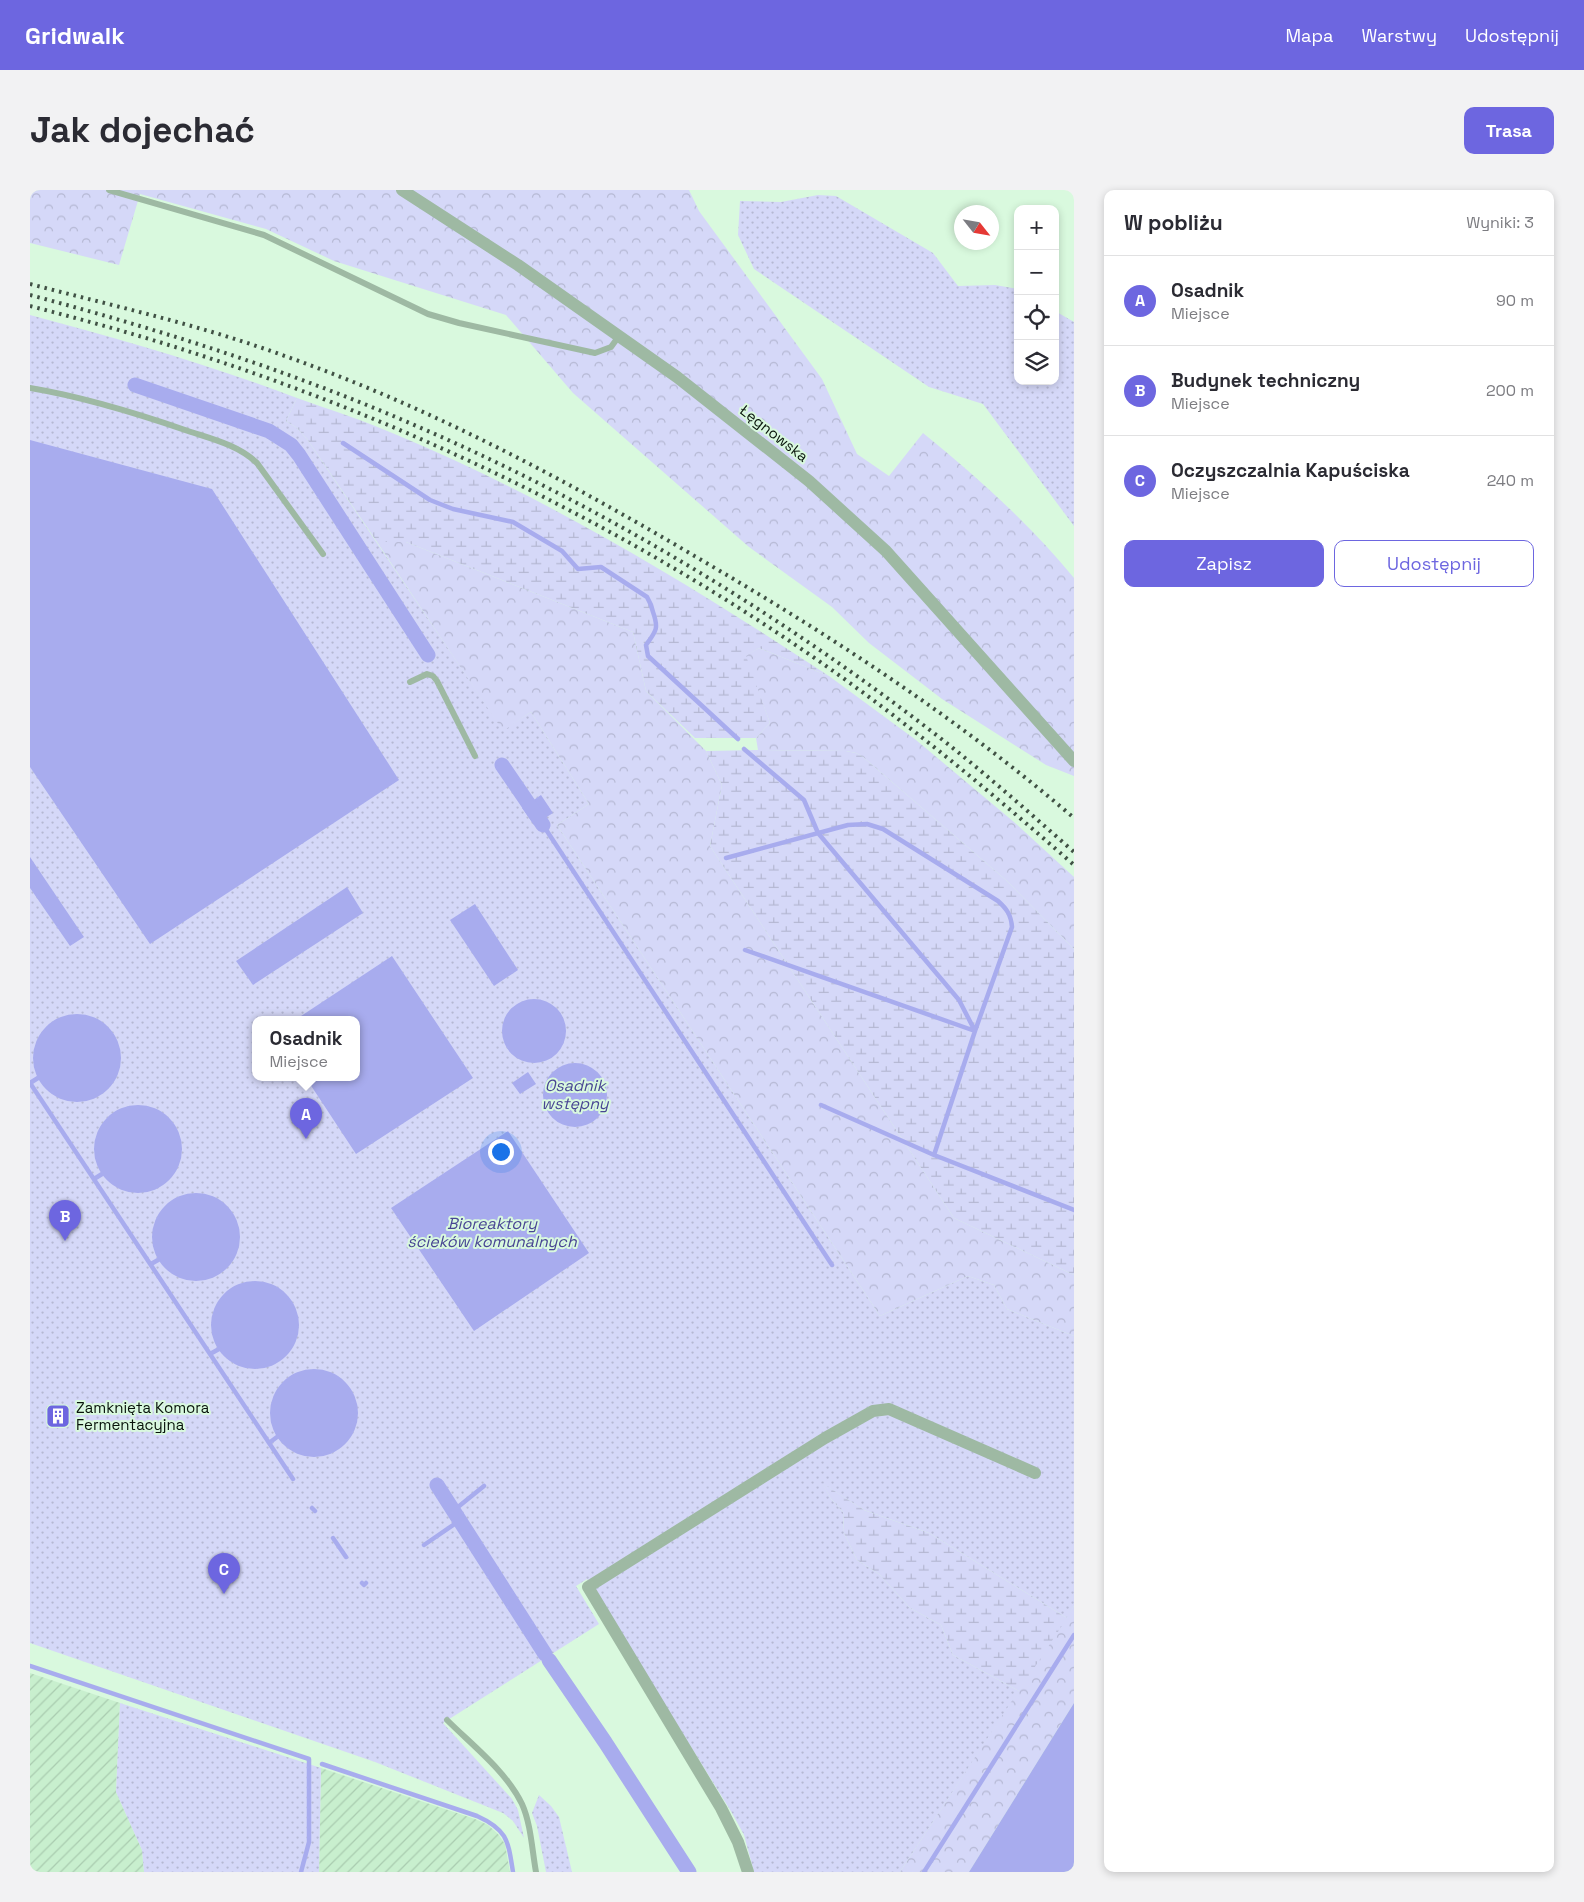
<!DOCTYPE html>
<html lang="pl">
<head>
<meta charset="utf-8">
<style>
	body { margin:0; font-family:"Space Grotesk",sans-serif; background:#f2f2f3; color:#2b2b33 }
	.controls { position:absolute; right:15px; top:15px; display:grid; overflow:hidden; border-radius:10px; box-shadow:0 2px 8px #0003 }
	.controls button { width:45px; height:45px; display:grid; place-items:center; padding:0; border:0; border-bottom:1px solid #e1e1e2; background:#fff; color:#2b2b33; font:25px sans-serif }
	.compass { position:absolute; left:924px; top:15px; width:45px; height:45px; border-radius:50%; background:#fff; box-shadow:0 2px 8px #0003; rotate:121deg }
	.you { position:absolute; left:470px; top:961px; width:18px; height:18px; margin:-12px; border:4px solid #fff; border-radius:50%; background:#1a73e8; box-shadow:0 0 0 8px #1a73e833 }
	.badge { display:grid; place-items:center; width:32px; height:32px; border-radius:50%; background:#6d66e0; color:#fff; font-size:16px; font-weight:700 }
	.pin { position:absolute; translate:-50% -41px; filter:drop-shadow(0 1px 2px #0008) }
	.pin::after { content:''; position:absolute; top:26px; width:18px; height:15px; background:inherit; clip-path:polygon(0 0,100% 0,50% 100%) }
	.popup { position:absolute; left:222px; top:826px; width:108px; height:65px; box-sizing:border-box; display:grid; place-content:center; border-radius:10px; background:#fff; filter:drop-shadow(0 1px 4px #0005); font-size:16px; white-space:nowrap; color:#7c7c81 }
	.popup b { font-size:19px; color:#2b2b33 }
	.popup::after { content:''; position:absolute; left:50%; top:100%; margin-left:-10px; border:10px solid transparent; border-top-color:#fff }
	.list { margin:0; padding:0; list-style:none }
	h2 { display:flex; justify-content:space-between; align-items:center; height:65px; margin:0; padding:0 20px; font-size:21px }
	h2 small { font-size:16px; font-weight:400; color:#7c7c81 }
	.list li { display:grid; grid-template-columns:32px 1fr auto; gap:15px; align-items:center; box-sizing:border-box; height:90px; padding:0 20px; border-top:1px solid #e1e1e2 }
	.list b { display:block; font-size:19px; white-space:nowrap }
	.list p { margin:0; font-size:16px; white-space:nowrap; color:#7c7c81 }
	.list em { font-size:16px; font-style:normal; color:#7c7c81 }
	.actions { display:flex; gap:10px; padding:15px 20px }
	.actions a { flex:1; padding:11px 0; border:1px solid #6d66e0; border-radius:10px; text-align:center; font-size:18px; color:#6d66e0 }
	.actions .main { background:#6d66e0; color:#fff }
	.icon { flex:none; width:28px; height:28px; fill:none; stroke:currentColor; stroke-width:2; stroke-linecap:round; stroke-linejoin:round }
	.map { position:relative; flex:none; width:1044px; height:1682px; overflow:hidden; border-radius:10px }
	header { display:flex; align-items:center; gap:30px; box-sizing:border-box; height:70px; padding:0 25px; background:#6d66e0; color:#fff }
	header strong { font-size:24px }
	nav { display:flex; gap:28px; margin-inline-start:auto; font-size:18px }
	.intro { display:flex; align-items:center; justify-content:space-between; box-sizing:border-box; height:120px; padding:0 30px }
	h1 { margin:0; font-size:35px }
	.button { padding:12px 22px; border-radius:10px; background:#6d66e0; color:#fff; font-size:18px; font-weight:700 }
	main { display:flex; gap:30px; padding:0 30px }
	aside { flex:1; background:#fff; border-radius:10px; box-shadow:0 2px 8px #0003 }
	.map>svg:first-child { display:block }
	.industrial { fill:url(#industrial-furrows) }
	.grass { fill:url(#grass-dots); fill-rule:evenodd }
	.forest { fill:url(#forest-crowns) }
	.wetland { fill:url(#wetland-marsh) }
	.water { fill:#a8acee }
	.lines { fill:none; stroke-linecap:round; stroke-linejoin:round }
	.stream { stroke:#a8acee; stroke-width:4.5 }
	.canal { stroke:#a8acee; stroke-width:15 }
	.lane { stroke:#9eb9a3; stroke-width:6 }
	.street { stroke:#9eb9a3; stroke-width:12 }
	.rail { stroke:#405144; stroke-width:4; stroke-dasharray:2.5 5; stroke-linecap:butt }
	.labels { text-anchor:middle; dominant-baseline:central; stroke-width:4; stroke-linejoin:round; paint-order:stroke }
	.street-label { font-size:15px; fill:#08130b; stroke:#d9f9de }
	.poi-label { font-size:15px; fill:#08130b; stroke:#d9f9de; text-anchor:start }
	.water-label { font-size:16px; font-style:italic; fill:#484593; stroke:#d9f9de }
</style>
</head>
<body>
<header>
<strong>Gridwalk</strong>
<nav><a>Mapa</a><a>Warstwy</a><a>Udostępnij</a></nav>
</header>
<div class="intro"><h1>Jak dojechać</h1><a class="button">Trasa</a></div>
<main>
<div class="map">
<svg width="1044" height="1682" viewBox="0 0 1044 1682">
	<defs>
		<pattern id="industrial-furrows" width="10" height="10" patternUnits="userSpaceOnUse" patternTransform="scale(1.25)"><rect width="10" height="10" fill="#c8efce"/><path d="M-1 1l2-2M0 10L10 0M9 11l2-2" fill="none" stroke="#aaccb0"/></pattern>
		<pattern id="grass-dots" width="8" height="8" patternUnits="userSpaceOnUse" patternTransform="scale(1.25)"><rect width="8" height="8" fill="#d5d8f8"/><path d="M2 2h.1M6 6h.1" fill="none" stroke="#b5b8d3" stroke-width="1.8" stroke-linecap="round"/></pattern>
		<pattern id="forest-crowns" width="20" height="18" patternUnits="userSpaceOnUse" patternTransform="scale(1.25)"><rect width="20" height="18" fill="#d5d8f8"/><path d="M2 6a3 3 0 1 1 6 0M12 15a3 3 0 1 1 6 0" fill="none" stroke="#b5b8d3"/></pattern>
		<pattern id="wetland-marsh" width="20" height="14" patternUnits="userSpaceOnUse" patternTransform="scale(1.25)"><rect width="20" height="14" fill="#d5d8f8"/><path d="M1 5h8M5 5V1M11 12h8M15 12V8" fill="none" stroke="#b5b8d3"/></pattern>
	</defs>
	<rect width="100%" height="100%" fill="#d9f9de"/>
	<path class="industrial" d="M 0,1483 L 90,1513 L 86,1602 L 112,1660 L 114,1682 L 0,1682 Z
		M 291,1578 L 445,1629 L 458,1635 L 468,1644 L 475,1654 L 480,1682 L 289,1682 Z"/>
	<path class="grass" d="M 788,5 L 806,6 L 903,63 L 928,96 L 965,95 L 988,99 L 988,191 L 1025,191 L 1025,121 L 1044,132 L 1044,336 L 953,214 L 899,197 L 724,79 L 708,45 L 710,11 L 751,12 Z
		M 0,125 C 90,149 180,175 267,208 L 256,231 L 267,238 L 277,249 L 473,540 L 501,522 L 559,614 L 527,635 L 850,1126 L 938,1086 L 964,1095 L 977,1119 L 1044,1146 L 1044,1416 L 1037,1428 L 899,1343 L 834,1320 L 793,1294 L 801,1309 L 813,1322 L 814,1343 L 827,1370 L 849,1384 L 880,1418 L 911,1435 L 923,1465 L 989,1501 L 870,1682 L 724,1682 L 714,1645 L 702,1623 L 557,1389 L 546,1396 L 569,1434 L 413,1533 L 482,1609 L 488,1620 L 494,1648 L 483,1631 L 473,1623 L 345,1572 L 0,1453 ZM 226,830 L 326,830 L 326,888 L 226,888 Z
		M 90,1513 L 291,1578 L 289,1682 L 114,1682 L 112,1660 L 86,1602 Z
		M 509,1605 L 521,1616 L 529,1627 L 542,1682 L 516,1682 L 507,1636 L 502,1623 Z"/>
	<path class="forest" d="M 0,0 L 659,0 L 669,21 L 792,189 L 827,264 L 859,286 L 893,243 C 947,287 1000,334 1044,388 L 1044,586 L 1016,575 L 912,509 L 839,453 L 802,417 L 719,357 L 543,203 L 476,125 L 304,71 L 236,39 L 110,4 L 89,75 L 0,53 Z
		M 347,352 L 376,352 L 603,442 L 616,501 L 676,561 L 692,595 L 680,656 L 924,1028 L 1044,1085 L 1044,1146 L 977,1119 L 964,1095 L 938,1086 L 850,1126 L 527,635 L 559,614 L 501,522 L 473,541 Z
		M 729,458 L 799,486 L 886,550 L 984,632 L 1044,687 L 1044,759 L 977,691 L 833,567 L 826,563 L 816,561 L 728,560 L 726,548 L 740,533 L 715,466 Z
		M 1044,1416 L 1044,1513 L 939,1682 L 870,1682 Z"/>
	<path class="wetland" d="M 267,208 C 301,220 335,231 367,245 C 520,309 661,395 799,486 L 729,458 L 716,466 L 740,533 L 726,548 L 665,548 L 616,501 L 603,442 L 376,352 L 347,352 L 277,249 L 267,238 L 256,231 Z
		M 728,560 L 816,561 L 826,563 L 833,567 L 977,691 L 1044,759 L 1044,1085 L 924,1028 L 680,656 L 692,595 L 676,561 Z
		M 792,1293 L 834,1320 L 899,1343 L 1037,1428 L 989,1501 L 923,1465 L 911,1435 L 880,1418 L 849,1384 L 827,1370 L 814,1343 L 813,1322 L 801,1309 Z"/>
	<path class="water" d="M 0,250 L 182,299 L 369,590 L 120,754 L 0,577 Z
		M 511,605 L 523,623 L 504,635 L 492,618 Z
		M 0,667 L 54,747 L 40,756 L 0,698 Z
		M 317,697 L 333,723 L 223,795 L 206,771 Z
		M 445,714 L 488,780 L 464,796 L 420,730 Z
		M 362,766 L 443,888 L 326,964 L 276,888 L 326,888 L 326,830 L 265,830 Z
		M472 841a32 32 0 1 1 64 0a32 32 0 1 1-64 0Z
		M3 868a44 44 0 1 1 88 0a44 44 0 1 1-88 0Z
		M513 905a32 32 0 1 1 64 0a32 32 0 1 1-64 0Z
		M 498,882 L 506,894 L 490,904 L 482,893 Z
		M64 959a44 44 0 1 1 88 0a44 44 0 1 1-88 0Z
		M 478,941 L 559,1063 L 444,1141 L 361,1018 Z
		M122 1047a44 44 0 1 1 88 0a44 44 0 1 1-88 0Z
		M181 1135a44 44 0 1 1 88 0a44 44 0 1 1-88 0Z
		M240 1223a44 44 0 1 1 88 0a44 44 0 1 1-88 0Z
		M 1044,1513 L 1044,1682 L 939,1682 Z"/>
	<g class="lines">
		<path class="stream" d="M 313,253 L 400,310 L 423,319 L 483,332 L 532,361 L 548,379 L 571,377 L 617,407 C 620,412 622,417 623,422 C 629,439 626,441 616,455 L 618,466 L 708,549
			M 714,559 L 774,610 L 788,643 L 929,810 L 945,841 L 904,965 L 1044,1020
			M 513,635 L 802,1075
			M 696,668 L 818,635 L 837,634 L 853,639 L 968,711 C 977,719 981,725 982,737 L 945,841 L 715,760
			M 0,893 L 263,1289
			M 0,893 L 8,888
			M 791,915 L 904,965
			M 64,989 L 72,984
			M 121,1074 L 128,1070
			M 180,1164 L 189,1159
			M 239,1253 L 247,1247
			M 282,1318 L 285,1321
			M 423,1321 L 454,1296
			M 303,1348 L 316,1367
			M 394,1355 L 429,1331
			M 332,1393 L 334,1395 L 336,1393
			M 0,1476 L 279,1569 L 279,1652 L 271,1682
			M 292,1574 L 447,1626 C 478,1640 478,1651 483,1682
			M 894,1682 L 1044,1445"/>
		<path class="canal" d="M 105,195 L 239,241 L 261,255 L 269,265 L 398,465
			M 472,575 L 513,635
			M 407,1295 L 515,1464
			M 519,1470 L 575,1552 L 659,1682"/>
		<path class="lane" d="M 79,0 L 234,45 L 398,124 L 429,133 L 565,163 L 581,157 L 589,146
			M 0,198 C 54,207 106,223 158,241 C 182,249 208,255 227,273 L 293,364
			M 380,492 L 397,484 L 403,486 L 407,491 L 445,566
			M 417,1530 C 442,1555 476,1581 492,1614 C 501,1634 502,1660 506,1682"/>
		<path class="street" d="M 372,0 L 488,75 L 647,187 L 779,291 L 856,361 L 1044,571
			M 718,1682 L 708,1652 L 691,1618 L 558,1397 L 795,1248 L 843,1221 L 859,1219 L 1005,1283"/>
		<path class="rail" d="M 0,94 C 84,116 170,135 252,165 C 400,217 538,291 673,371 C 803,447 930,530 1044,628
			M 0,105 C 128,139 254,179 375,231 C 560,310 733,413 892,534 C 945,574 994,618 1044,662
			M 0,116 C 58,131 116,147 173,166 C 390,237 598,339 786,469 C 877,532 961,602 1044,675"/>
	</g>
	<defs>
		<g id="building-square" transform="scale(1.25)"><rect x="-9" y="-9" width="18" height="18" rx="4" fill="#6d66e0" stroke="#d9f9de"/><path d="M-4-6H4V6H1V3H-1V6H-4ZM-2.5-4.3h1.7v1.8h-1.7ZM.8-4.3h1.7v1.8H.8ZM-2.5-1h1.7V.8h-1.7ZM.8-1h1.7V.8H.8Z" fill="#fff"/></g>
	</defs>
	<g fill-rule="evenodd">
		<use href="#building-square" x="28" y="1226"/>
	</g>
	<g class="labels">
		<g class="street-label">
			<text transform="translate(744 243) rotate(38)">Łęgnowska</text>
		</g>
		<g class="poi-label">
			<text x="46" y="1217">Zamknięta Komora<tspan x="46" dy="17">Fermentacyjna</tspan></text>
		</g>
		<g class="water-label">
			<text x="545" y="895">Osadnik<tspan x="545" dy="18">wstępny</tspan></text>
			<text x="462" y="1033">Bioreaktory<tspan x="462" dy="18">ścieków komunalnych</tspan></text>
		</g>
	</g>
</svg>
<div class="controls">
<button>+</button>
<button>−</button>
<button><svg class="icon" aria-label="locate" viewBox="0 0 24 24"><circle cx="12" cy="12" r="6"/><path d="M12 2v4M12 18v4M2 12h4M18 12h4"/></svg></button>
<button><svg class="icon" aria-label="layers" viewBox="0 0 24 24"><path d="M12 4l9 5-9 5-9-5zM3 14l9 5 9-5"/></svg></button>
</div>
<svg class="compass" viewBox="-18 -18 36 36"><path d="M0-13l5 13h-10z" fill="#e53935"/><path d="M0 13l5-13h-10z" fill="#7c7c81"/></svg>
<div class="you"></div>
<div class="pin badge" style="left:276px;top:949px">A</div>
<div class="popup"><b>Osadnik</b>Miejsce</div>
<div class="pin badge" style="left:35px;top:1051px">B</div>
<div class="pin badge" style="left:194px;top:1404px">C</div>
</div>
<aside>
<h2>W pobliżu<small>Wyniki: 3</small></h2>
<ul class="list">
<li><span class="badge">A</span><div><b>Osadnik</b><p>Miejsce</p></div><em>90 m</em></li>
<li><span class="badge">B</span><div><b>Budynek techniczny</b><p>Miejsce</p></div><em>200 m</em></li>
<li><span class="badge">C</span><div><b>Oczyszczalnia Kapuściska</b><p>Miejsce</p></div><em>240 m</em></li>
</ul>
<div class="actions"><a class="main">Zapisz</a><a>Udostępnij</a></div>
</aside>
</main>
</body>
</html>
